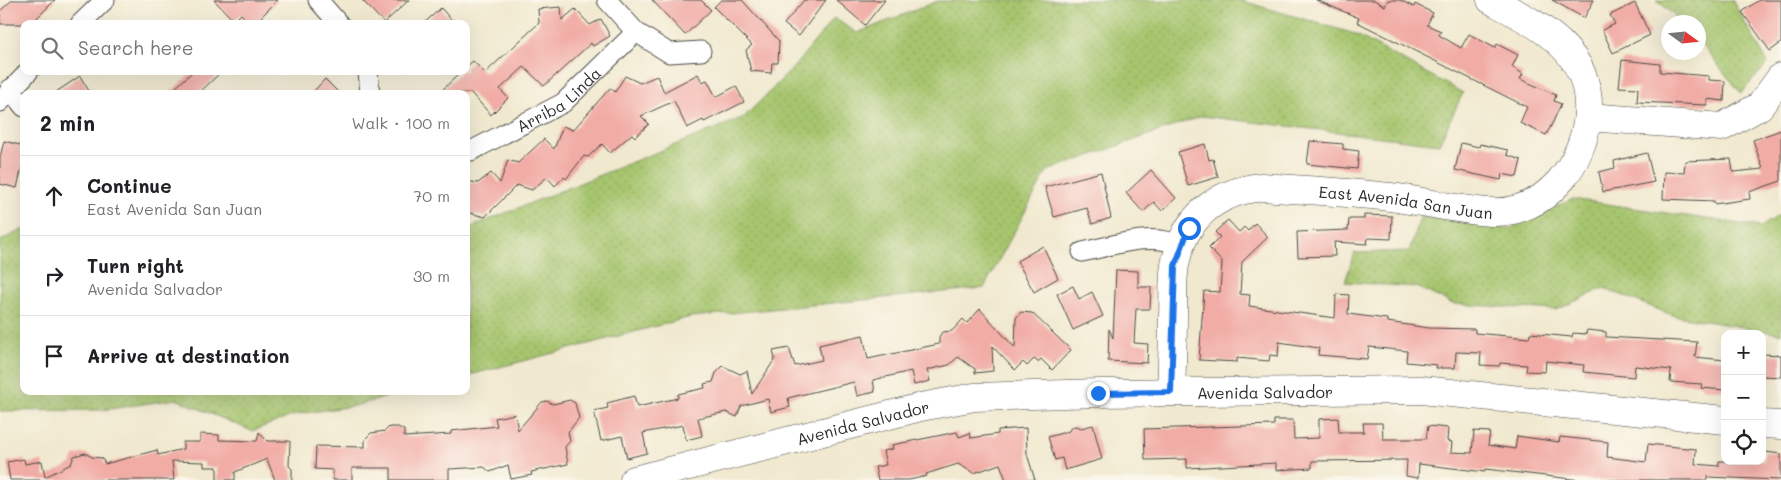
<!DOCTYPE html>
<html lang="en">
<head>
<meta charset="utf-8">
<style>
	body { margin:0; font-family:Mali,sans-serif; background:#f2f2f2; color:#202124 }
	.controls { position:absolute; right:15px; bottom:15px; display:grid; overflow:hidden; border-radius:10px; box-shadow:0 5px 20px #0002 }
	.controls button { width:45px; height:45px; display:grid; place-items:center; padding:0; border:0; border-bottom:1px solid #e0e0e0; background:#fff; color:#202124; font:25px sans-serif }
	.compass { position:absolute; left:1661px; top:15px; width:45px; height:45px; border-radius:50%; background:#fff; box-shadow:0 5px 20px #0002; rotate:105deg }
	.stop { position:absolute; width:15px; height:15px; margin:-11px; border:4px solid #1a73e8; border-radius:50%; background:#fff }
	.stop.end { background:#1a73e8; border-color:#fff; box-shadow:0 1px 5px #0008 }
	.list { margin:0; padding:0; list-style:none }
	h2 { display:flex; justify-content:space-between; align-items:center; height:65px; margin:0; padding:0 20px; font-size:21px }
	h2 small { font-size:16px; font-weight:400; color:#757577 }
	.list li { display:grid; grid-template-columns:32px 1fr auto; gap:15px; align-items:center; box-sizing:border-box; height:80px; padding:0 20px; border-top:1px solid #e0e0e0 }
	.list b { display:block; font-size:19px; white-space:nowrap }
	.list p { margin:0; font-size:16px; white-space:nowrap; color:#757577 }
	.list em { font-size:16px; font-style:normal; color:#757577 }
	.icon { flex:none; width:28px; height:28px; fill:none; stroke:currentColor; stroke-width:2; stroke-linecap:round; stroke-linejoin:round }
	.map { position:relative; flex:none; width:1781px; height:480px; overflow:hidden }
	.search { position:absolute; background:#fff; box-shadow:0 5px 20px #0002; left:20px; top:20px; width:450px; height:55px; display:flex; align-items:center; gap:12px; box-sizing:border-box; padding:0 18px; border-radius:10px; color:#757577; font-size:19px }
	.panel { position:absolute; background:#fff; box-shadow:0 5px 20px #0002; left:20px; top:90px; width:450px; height:305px; border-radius:10px }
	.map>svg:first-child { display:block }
	.grass { fill:url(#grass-dots); stroke:#68784c }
	.building { fill:#f1aca5 }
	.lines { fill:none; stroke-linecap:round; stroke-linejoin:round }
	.street-casing { stroke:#494844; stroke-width:21 }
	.secondary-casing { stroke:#494844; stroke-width:29 }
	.street { stroke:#fff; stroke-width:19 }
	.secondary { stroke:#fff; stroke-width:28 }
	.route { stroke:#1a73e8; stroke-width:6 }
	.labels { text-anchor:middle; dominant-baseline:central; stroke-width:4; stroke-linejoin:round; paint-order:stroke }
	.street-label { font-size:16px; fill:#2b2b2b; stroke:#fbf7ec }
</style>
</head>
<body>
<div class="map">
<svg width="1781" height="480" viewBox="0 0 1781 480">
	<defs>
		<pattern id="grass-dots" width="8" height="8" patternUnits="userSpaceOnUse" patternTransform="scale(1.25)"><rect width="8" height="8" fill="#a6c56d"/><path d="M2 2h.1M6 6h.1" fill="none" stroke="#8fa95f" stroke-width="1.8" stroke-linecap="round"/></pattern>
	</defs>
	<rect width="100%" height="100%" fill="#fbf7ec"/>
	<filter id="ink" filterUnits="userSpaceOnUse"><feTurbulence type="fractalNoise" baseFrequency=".02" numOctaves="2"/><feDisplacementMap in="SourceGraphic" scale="10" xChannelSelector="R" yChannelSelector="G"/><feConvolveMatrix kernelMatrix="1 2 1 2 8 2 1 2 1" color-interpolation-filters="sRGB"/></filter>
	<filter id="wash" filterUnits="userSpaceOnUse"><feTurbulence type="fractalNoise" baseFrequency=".0096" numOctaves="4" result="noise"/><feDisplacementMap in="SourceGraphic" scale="20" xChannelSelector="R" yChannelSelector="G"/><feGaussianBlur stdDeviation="1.12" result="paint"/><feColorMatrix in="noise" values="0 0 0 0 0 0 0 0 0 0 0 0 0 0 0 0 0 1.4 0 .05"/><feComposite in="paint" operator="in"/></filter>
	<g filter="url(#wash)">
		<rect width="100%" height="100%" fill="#f1e9cf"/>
		<path class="grass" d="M 985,0 L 1239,0 L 1355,34 L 1463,93 L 1439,144 L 1202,116 L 1047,171 L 984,288 L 691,317 L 466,376 L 466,229 L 744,117 L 791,70 L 834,18 L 857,33 L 938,1 Z
			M 1656,0 L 1732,0 L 1768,63 L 1741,93 L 1699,42 L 1698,22 L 1682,22 Z
			M 1573,199 L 1761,227 L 1781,214 L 1781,334 L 1672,315 L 1604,288 L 1556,310 L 1453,304 L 1416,287 L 1345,282 L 1354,253 L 1409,251 L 1421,216 L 1509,229 Z
			M 21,230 L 24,230 L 24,391 L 229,391 L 237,397 L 284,391 L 410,391 L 354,406 L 297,414 L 252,431 L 176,399 L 103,410 L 0,411 L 0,241 Z"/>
		<g id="blocks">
			<path class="building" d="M 12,0 L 55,0 L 31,24 L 0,24 L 0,11 Z
				M 214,0 L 278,0 L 254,24 L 250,24 L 241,14 L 234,21 Z
				M 362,0 L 409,0 L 384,23 Z
				M 652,0 L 701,0 L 711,10 L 685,35 Z
				M 721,0 L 742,0 L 779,41 L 778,63 L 772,63 L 771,73 L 751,71 L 746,50 L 752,45 L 714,7 Z
				M 804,0 L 826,0 L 799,36 L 784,24 Z
				M 836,0 L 885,0 L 865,25 Z
				M 1316,0 L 1374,0 L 1385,6 L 1388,0 L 1400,0 L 1414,7 L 1415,4 L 1433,13 L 1427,25 L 1441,31 L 1439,35 L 1461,48 L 1469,34 L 1495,48 L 1497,44 L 1518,55 L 1512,67 L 1523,74 L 1520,79 L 1556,95 L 1554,101 L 1561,104 L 1553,122 L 1546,135 L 1520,123 L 1527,107 L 1357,22 L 1359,18 Z
				M 1552,0 L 1594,0 L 1584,18 Z
				M 1759,0 L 1781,0 L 1781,43 L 1770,51 L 1742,12 Z
				M 1635,3 L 1650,35 L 1613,53 L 1602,30 L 1615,24 L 1610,15 Z
				M 561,7 L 562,20 L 575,9 L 590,25 L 601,19 L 610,36 L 593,46 L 591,43 L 544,86 L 524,67 L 500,89 L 508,98 L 491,115 L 471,93 L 438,94 L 462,71 L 466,71 L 466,67 L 473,61 L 485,73 L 539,23 L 538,9 Z
				M 441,8 L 455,24 L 423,24 Z
				M 1622,60 L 1660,64 L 1660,72 L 1709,76 L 1709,80 L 1725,81 L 1724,101 L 1707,99 L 1707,105 L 1637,102 L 1638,88 L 1619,87 Z
				M 193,71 L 222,71 L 198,94 L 169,94 Z
				M 698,74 L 702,82 L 707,80 L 716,97 L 736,86 L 744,102 L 704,122 L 703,120 L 687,128 L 674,101 L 641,116 L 649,124 L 635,137 L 632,134 L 610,153 L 602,144 L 588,157 L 584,156 L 566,179 L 564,177 L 555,186 L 547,177 L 532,190 L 517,185 L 485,217 L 466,212 L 466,181 L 478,183 L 491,173 L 500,183 L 508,160 L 518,163 L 544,139 L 554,149 L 563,126 L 573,130 L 610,88 L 615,92 L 625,76 L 640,83 L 657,76 L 664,92 Z
				M 80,76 L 91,94 L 53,94 Z
				M 325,79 L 340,94 L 311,94 Z
				M 1781,130 L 1781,181 L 1749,192 L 1750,199 L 1714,204 L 1714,201 L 1663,199 L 1664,172 L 1684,173 L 1685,161 L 1731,159 L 1733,172 L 1763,169 L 1753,140 Z
				M 4,141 L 24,146 L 24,158 L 17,188 L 0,184 L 0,157 Z
				M 1310,141 L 1343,144 L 1343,149 L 1359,151 L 1357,169 L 1307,164 Z
				M 1461,143 L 1479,147 L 1480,144 L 1508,150 L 1507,155 L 1521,160 L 1517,177 L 1502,174 L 1501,180 L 1455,170 Z
				M 1205,144 L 1209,160 L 1213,159 L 1218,177 L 1188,186 L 1178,152 Z
				M 1647,153 L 1654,182 L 1603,192 L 1599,172 L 1615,168 L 1614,161 Z
				M 1151,170 L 1176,198 L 1162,211 L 1154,202 L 1143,212 L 1126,193 Z
				M 1101,172 L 1111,218 L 1092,224 L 1087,208 L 1054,217 L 1045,187 Z
				M 1364,215 L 1392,216 L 1391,239 L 1368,238 L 1367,244 L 1334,242 L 1335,256 L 1298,257 L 1297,232 L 1348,230 L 1349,219 L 1364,219 Z
				M 1228,220 L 1239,232 L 1244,227 L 1248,231 L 1255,223 L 1268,237 L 1242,262 L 1240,294 L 1250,295 L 1249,306 L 1335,318 L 1336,294 L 1349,295 L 1348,314 L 1387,319 L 1387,322 L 1429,328 L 1475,329 L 1475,333 L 1529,338 L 1530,333 L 1572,337 L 1573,333 L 1586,334 L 1587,330 L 1606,332 L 1606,337 L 1697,342 L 1695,357 L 1725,360 L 1725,390 L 1701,388 L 1702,384 L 1670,382 L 1671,370 L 1635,366 L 1634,377 L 1583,372 L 1584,365 L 1546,361 L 1545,372 L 1526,371 L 1527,365 L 1500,363 L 1499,366 L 1480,365 L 1481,353 L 1456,352 L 1455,368 L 1436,368 L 1437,365 L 1406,362 L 1407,351 L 1369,347 L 1367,359 L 1318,355 L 1319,348 L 1279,342 L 1278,356 L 1270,355 L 1269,361 L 1237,358 L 1237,362 L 1199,360 L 1204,291 L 1220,292 L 1222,262 L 1209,248 L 1220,237 L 1215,232 Z
				M 1043,246 L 1058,278 L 1034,292 L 1017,261 Z
				M 1116,270 L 1138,271 L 1138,287 L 1151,287 L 1150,309 L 1136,309 L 1134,343 L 1148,344 L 1147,363 L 1108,361 L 1109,329 L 1113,338 Z
				M 1073,286 L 1079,299 L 1092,292 L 1103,316 L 1073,330 L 1057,294 Z
				M 980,309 L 1015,348 L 1016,318 L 1021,312 L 1032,313 L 1071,350 L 1052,370 L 1041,359 L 1038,362 L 1034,359 L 1027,366 L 1023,362 L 1015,370 L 992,346 L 993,371 L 975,373 L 975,369 L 958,357 L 949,365 L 927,370 L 930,381 L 914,385 L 911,371 L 873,380 L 875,392 L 857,396 L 854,382 L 788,398 L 790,407 L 771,412 L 768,399 L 741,406 L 737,417 L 726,412 L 698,418 L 702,436 L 686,440 L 683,425 L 643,433 L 647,453 L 627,458 L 622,436 L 601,441 L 594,411 L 608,408 L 607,403 L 634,396 L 637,407 L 678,398 L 678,394 L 705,388 L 704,384 L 713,382 L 716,373 L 723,366 L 740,374 L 747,371 L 752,394 L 775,359 L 773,351 L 789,348 L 795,366 L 822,360 L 819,345 L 863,335 L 868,359 L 939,344 L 939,337 L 942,332 L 952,331 L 963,319 L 967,323 Z
				M 1762,354 L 1781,355 L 1781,377 L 1762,376 Z
				M 570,400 L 575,403 L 579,418 L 568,432 L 570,441 L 565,447 L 568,464 L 531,472 L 532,475 L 511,479 L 508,465 L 490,472 L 484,467 L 449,469 L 449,480 L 391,480 L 391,468 L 352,468 L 352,480 L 333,480 L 333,470 L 315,469 L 316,446 L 365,447 L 365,439 L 371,433 L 385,431 L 389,427 L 398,427 L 404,430 L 404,437 L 451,434 L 451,431 L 497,426 L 495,418 L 515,414 L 518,430 L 542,402 L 547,401 L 553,404 Z
				M 1338,418 L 1339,432 L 1364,432 L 1363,423 L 1382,423 L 1383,439 L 1426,439 L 1428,426 L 1448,428 L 1447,441 L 1452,442 L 1451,452 L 1472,453 L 1474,431 L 1490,432 L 1488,445 L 1515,449 L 1517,436 L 1559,442 L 1560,437 L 1608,442 L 1607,457 L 1646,462 L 1648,444 L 1696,449 L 1695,464 L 1719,466 L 1719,461 L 1764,461 L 1765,452 L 1781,454 L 1781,480 L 1707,477 L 1707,480 L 1581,480 L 1485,469 L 1485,472 L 1419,464 L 1418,478 L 1406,476 L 1407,460 L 1312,461 L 1312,468 L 1276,470 L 1276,463 L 1187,468 L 1187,459 L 1145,460 L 1144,429 L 1274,425 L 1274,420 L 1293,420 L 1294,439 L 1319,438 L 1319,419 Z
				M 1093,425 L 1102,459 L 1065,470 L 1062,458 L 1055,460 L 1048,437 L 1069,431 L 1071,427 L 1076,426 L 1081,428 Z
				M 1026,428 L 1027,454 L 1035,480 L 1006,480 L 1000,464 L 974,473 L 958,464 L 926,474 L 927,476 L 909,480 L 878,480 L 875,467 L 886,465 L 883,451 L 893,449 L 892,445 L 957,432 L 959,437 L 970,433 L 971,438 L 998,434 L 998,430 Z
				M 259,432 L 267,441 L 290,441 L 289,466 L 292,469 L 292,480 L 275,480 L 267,459 L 235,472 L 235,480 L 217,480 L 217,467 L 204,467 L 204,462 L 172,461 L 174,480 L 10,480 L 7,462 L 24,459 L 25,464 L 42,461 L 45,477 L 71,464 L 74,456 L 85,453 L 92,457 L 102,458 L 105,464 L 157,450 L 158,455 L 183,449 L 183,442 L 200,442 L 200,434 L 219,435 L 219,440 L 257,441 Z"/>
		</g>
	</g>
	<g filter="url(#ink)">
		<use href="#blocks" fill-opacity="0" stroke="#494844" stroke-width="1"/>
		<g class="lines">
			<g class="street-casing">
				<g id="street">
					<path d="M 318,0 L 339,24"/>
					<path d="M 607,0 L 636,32 L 669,53 L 701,51"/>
					<path d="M 80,24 L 105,0"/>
					<path d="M 368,71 L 370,94"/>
					<path d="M 10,89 L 24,107"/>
					<path d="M 0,102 L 29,71"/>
					<path id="s1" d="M 471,151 L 563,103 L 636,32"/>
					<path d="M 1082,252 C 1113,246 1151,231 1181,246"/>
				</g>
			</g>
			<g class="secondary-casing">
				<g id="secondary">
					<path d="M 1588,117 L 1722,127 L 1760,106 L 1781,77"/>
					<path id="s2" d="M 1171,392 C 1172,366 1173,341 1173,315 C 1174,299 1172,281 1175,265 C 1184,218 1215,192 1262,187 C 1304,190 1347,192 1390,197 C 1423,201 1457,210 1490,212 C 1546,215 1585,163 1588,112 C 1591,49 1538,25 1491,0"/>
					<path d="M 1762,424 L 1781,425"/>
					<path id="s3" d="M 634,480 L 921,407 L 974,397 L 1098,393 L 1421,390 L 1725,420"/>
				</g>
			</g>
			<use href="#street" class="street"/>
			<use href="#secondary" class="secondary"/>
		</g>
	</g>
	<g class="lines" filter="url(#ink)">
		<path class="route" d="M 1098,393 L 1171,392 L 1175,266 L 1189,228"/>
	</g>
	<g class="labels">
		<g class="street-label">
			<text stroke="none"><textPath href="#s1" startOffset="102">Arriba Linda</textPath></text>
			<text stroke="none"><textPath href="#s2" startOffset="398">East Avenida San Juan</textPath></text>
			<text stroke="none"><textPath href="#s3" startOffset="641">Avenida Salvador</textPath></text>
			<text stroke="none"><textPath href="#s3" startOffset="236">Avenida Salvador</textPath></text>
		</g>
	</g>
</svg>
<div class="controls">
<button>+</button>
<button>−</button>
<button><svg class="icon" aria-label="locate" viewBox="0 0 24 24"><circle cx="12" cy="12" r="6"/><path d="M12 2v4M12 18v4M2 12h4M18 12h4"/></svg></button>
</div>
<svg class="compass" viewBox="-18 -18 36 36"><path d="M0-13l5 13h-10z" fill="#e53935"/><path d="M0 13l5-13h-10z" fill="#757577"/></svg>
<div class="stop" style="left:1189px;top:228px"></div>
<div class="stop end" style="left:1098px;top:393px"></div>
<div class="search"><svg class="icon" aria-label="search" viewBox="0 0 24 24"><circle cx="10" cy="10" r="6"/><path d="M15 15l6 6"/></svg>Search here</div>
<section class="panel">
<h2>2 min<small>Walk · 100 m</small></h2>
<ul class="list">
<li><svg class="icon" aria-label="ahead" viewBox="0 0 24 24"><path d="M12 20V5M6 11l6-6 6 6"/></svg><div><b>Continue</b><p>East Avenida San Juan</p></div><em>70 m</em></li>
<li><svg class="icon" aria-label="right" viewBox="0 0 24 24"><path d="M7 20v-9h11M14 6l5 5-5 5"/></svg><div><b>Turn right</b><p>Avenida Salvador</p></div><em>30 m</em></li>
<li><svg class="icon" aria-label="arrive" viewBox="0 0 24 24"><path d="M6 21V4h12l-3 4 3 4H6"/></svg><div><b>Arrive at destination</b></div></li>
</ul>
</section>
</div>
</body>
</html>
